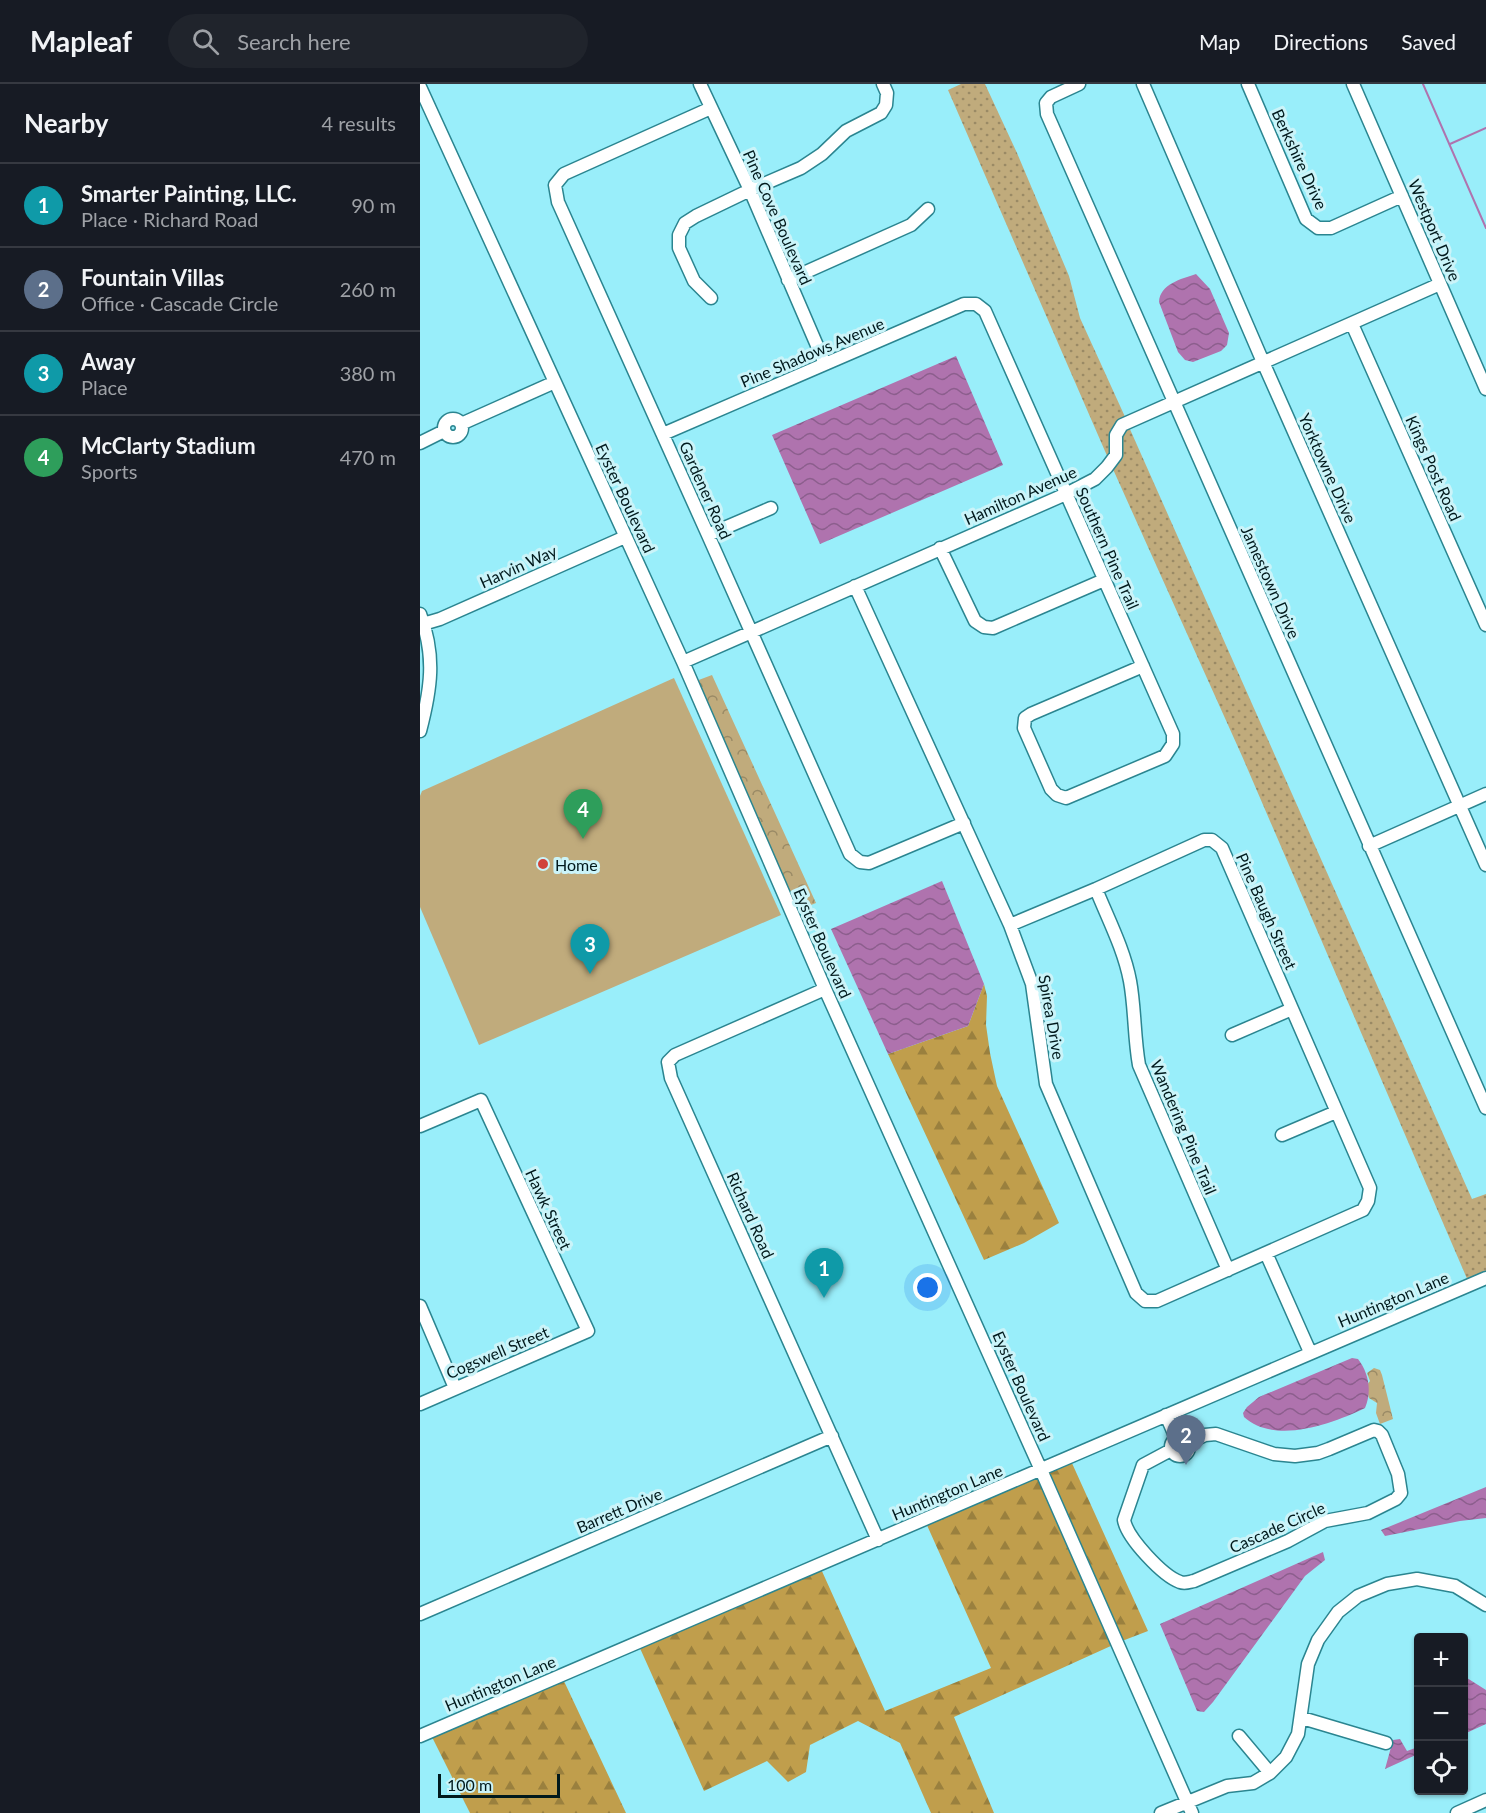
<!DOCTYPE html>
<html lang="en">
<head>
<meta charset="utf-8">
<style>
	body { margin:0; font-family:Lato,sans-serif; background:#20242c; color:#f1f3f6 }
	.controls { position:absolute; right:18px; bottom:18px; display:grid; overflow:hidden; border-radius:6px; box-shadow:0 2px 4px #0004 }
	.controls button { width:54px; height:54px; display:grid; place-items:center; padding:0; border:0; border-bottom:2px solid #363941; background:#171b24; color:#f1f3f6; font:30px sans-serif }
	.scale { position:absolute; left:18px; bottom:15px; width:122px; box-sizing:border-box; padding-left:6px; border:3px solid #01191c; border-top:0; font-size:16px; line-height:21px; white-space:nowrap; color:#01191c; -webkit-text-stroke:4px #cbf4f9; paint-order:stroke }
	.you { position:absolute; left:508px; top:1204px; width:21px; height:21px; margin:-15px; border:4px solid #fff; border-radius:50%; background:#1a73e8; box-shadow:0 0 0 9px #1a73e833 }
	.badge { display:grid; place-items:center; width:39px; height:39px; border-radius:50%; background:#d93025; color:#fff; font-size:20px; font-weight:700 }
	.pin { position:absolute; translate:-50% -50px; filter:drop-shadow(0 2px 3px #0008) }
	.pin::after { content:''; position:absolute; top:32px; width:21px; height:18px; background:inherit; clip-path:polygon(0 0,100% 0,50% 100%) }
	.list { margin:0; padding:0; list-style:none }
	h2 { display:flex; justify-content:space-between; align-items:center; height:78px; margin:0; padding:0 24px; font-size:26px }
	h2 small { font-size:20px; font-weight:400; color:#9ea1a6 }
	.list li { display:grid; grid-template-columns:39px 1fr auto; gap:18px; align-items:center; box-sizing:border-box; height:84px; padding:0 24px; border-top:2px solid #363941 }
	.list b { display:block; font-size:22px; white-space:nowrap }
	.list p { margin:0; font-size:20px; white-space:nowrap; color:#9ea1a6 }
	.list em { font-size:20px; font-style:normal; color:#9ea1a6 }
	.icon { flex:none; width:33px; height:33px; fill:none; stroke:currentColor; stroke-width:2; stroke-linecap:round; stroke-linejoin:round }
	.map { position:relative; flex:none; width:1066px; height:1729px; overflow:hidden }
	header { display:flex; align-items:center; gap:36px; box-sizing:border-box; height:84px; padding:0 30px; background:#171b24; border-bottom:2px solid #363941 }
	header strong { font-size:28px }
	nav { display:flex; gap:33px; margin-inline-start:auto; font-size:21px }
	.search { width:420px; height:54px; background:#20242c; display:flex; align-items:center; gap:15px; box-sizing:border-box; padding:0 21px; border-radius:33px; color:#9ea1a6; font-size:22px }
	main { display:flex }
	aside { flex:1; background:#171b24 }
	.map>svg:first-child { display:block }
	.grass { fill:url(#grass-dots) }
	.forest { fill:url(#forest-firs) }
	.park { fill:url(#park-crowns) }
	.garden { fill:#c0ab7c }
	.water { fill:url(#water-waves) }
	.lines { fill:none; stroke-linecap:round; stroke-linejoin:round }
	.stream { stroke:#af73ae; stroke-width:2 }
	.minor-casing { stroke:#2b8590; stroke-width:15 }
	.minor { stroke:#fff; stroke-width:12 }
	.poi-dot { fill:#d1433b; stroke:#cbf4f9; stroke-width:2 }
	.labels { text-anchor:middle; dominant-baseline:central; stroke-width:6; stroke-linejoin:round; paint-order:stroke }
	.street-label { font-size:16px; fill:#01191c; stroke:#cbf4f9 }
	.poi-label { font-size:16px; fill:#01191c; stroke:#cbf4f9; text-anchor:start }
</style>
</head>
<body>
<header>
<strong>Mapleaf</strong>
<div class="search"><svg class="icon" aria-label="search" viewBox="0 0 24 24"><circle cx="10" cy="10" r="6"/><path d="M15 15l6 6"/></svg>Search here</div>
<nav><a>Map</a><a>Directions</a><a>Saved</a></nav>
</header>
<main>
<aside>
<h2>Nearby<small>4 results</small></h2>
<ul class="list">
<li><span class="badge" style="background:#0f9aa8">1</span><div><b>Smarter Painting, LLC.</b><p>Place · Richard Road</p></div><em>90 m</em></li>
<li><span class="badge" style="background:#5c6f8a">2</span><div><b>Fountain Villas</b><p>Office · Cascade Circle</p></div><em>260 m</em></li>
<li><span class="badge" style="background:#0f9aa8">3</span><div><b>Away</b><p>Place</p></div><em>380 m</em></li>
<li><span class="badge" style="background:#2e9e5b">4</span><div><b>McClarty Stadium</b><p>Sports</p></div><em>470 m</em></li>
</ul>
</aside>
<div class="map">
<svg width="1066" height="1729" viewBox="0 0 1066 1729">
	<defs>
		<pattern id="grass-dots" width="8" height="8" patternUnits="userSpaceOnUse" patternTransform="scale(1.5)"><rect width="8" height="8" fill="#c0ab7c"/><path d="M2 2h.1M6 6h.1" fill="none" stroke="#9a8a65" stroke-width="1.8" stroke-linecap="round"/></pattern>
		<pattern id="forest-firs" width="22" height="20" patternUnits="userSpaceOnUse" patternTransform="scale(1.5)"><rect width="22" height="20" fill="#c09e4c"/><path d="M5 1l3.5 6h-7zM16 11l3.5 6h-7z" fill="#9a803e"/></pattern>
		<pattern id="park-crowns" width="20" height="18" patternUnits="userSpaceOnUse" patternTransform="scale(1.5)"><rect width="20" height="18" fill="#c0ab7c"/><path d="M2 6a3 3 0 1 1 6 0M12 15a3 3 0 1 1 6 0" fill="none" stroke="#9a8a65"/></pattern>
		<pattern id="water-waves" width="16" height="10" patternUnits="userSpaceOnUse" patternTransform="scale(1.5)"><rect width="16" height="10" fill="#af73ae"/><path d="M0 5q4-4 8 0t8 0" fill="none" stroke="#8c5e8d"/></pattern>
	</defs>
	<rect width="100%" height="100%" fill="#99eefa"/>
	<path class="grass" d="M 541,0 L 565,0 L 597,69 L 649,192 L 660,234 L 706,335 L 688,374 L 528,6 Z
		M 709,343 L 1052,1115 L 1066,1110 L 1066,1190 L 1048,1197 L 822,672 L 692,383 C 696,369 697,351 709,343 Z"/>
	<path class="forest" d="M 564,900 L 567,912 L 566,941 L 570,969 L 577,1002 L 639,1139 L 604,1159 L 564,1176 L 468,970 L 548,942 Z
		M 651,1377 L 728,1547 L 702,1557 L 627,1388 Z
		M 619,1391 L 693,1561 L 534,1633 L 574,1729 L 511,1729 L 480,1659 L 438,1637 L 390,1661 L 386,1688 L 368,1698 L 347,1677 L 284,1707 L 219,1562 L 401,1485 L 465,1627 L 571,1584 L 506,1439 Z
		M 143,1595 L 206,1729 L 50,1729 L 11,1651 Z"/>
	<path class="park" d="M 292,591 L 396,819 L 376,827 L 276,597 Z
		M 954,1284 L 960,1286 L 962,1291 L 973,1335 L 960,1340 L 956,1329 L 957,1319 L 949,1314 L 946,1302 L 950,1297 L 947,1289 Z"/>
	<path class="garden" d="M 254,594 L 361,831 L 59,961 L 0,823 L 0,712 L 2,707 Z"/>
	<path class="water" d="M 776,190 L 790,205 L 809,249 L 807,261 L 801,267 L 773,278 L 765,276 L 758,268 L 739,218 C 740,200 761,195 776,190 Z
		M 536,272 L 583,381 L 400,460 L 352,351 Z
		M 522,797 L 564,900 L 548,942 L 468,970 L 411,845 Z
		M 932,1274 L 938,1275 C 949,1289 952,1308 945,1324 C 912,1340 855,1361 824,1333 L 823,1329 L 827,1323 L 839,1313 Z
		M 1066,1403 L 1066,1434 L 1040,1437 L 965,1452 L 961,1446 Z
		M 903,1468 L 905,1476 L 885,1492 L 793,1618 L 784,1628 L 777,1627 L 740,1540 Z
		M 1047,1594 L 1066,1606 L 1066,1640 L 1044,1650 L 1044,1595 Z
		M 980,1655 L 987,1667 L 998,1663 L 998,1670 L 965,1685 L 973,1656 Z"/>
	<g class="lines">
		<path class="stream" d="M 1003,0 L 1066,144
			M 1030,60 L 1066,44"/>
		<g class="minor-casing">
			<path id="minor" d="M 280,0 L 330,106 L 405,280
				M 659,0 L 631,13 L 626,19 L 627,30 L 1066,1024
				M 723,0 L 843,278 L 1066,781
				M 828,0 L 886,135 L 898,144 L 911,144 L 982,112
				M 933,0 L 1066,305
				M 0,3 L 263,578 L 405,905 L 621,1386 L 772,1729
				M 291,24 L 144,90 L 135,101 L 138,118 L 288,451 L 430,770 L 440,778 L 449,779 L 544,739
				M 368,196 L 491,141 L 508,125
				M 291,214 L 274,197 L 259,164 L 259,151 L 265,139 L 276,132 L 330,106 L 381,84 L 402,70 L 426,47 L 461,29 L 466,21 L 467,9 L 463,0
				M 932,240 L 1066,541
				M24 344a9 9 0 1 1 18 0a9 9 0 1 1-18 0Z
				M 41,340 L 135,298
				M 243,350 L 544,220 L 556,220 L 565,227 C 627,368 691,509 753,650 L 753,660 L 745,672 L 646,714 L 637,711 L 631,705 L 604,644 L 605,634 L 611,630 L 723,582
				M 0,359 L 24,347
				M 288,451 L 351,424
				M 520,464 L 555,537 L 564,543 L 573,544 L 684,496
				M 435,502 L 590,841 L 612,900 L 626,1000 L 716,1209 L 725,1217 L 737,1217 L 943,1126 L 948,1117 L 950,1104 L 802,764 L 792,756 L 784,756 L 676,805 L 590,841
				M 0,530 C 16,572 11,605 0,647
				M 3,540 L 20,535 L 205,453
				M 263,578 L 646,410 L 675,395 L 687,383 L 696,371 L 696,351 L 702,341 L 1020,200
				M 949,762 L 1066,710
				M 676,805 C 688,835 704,865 710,897 C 715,924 714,953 719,981 L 808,1186
				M 405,905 L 255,971 L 248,978 L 251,994 L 458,1456
				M 812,951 L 872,925
				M 0,1042 L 61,1016 L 168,1247 L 0,1320
				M 862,1051 L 916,1028
				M 846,1169 L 890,1268
				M 0,1222 L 35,1304
				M 746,1331 L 756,1354
				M751 1363a9 9 0 1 1 18 0a9 9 0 1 1-18 0Z
				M 751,1366 L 723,1381 L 704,1436 C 707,1454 743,1492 760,1498 C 765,1500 769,1498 774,1497 L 868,1457 L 905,1437 L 948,1429 L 976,1415 L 981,1409 L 978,1390 L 962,1351 L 958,1347 L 954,1346 L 909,1365 L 898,1369 L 875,1372 L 854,1370 L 796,1350 L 785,1351 L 768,1359
				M 0,1530 L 412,1352
				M 882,1634 L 966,1659
				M 0,1652 L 1066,1194
				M 819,1652 L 850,1689
				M 741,1729 L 807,1702 L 833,1699 L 850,1689 L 866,1673 L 878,1650 L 888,1580 L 898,1556 L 918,1528 L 938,1512 L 967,1500 L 997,1495 L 1035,1502 L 1066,1521
				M 1037,1729 L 1066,1716"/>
		</g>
		<use href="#minor" class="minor"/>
	</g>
	<circle class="poi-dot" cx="123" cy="780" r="6"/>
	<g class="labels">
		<g class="street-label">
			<text transform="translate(880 75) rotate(65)">Berkshire Drive</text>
			<text transform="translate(358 133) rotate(66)">Pine Cove Boulevard</text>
			<text transform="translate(1015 146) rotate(67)">Westport Drive</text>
			<text transform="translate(392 268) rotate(-23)">Pine Shadows Avenue</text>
			<text transform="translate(908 384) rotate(66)">Yorktowne Drive</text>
			<text transform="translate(1014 384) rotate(66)">Kings Post Road</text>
			<text transform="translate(286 406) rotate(66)">Gardener Road</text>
			<text transform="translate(600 411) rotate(-24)">Hamilton Avenue</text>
			<text transform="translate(206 414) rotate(65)">Eyster Boulevard</text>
			<text transform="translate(688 464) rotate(66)">Southern Pine Trail</text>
			<text transform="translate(98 482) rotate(-24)">Harvin Way</text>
			<text transform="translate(851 498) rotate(66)">Jamestown Drive</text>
			<text transform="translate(847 827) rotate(66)">Pine Baugh Street</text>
			<text transform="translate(403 859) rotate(66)">Eyster Boulevard</text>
			<text transform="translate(632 933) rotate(80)">Spirea Drive</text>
			<text transform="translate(764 1043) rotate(67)">Wandering Pine Trail</text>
			<text transform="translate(129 1125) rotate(65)">Hawk Street</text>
			<text transform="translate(331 1131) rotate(66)">Richard Road</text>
			<text transform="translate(973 1215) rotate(-23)">Huntington Lane</text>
			<text transform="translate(77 1268) rotate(-23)">Cogswell Street</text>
			<text transform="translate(602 1302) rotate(66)">Eyster Boulevard</text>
			<text transform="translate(527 1408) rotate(-23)">Huntington Lane</text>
			<text transform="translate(199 1426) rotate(-23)">Barrett Drive</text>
			<text transform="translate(857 1443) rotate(-24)">Cascade Circle</text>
			<text transform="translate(80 1599) rotate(-23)">Huntington Lane</text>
		</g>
		<g class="poi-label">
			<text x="135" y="780">Home</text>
		</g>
	</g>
</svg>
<div class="controls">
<button>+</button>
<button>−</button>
<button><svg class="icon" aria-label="locate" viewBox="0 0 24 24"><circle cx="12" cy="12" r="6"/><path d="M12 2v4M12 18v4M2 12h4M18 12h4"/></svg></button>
</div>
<div class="scale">100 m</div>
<div class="you"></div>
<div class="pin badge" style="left:404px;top:1214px;background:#0f9aa8">1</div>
<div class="pin badge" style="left:766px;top:1381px;background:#5c6f8a">2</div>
<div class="pin badge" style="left:170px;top:890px;background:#0f9aa8">3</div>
<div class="pin badge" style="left:163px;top:755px;background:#2e9e5b">4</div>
</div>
</main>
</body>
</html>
